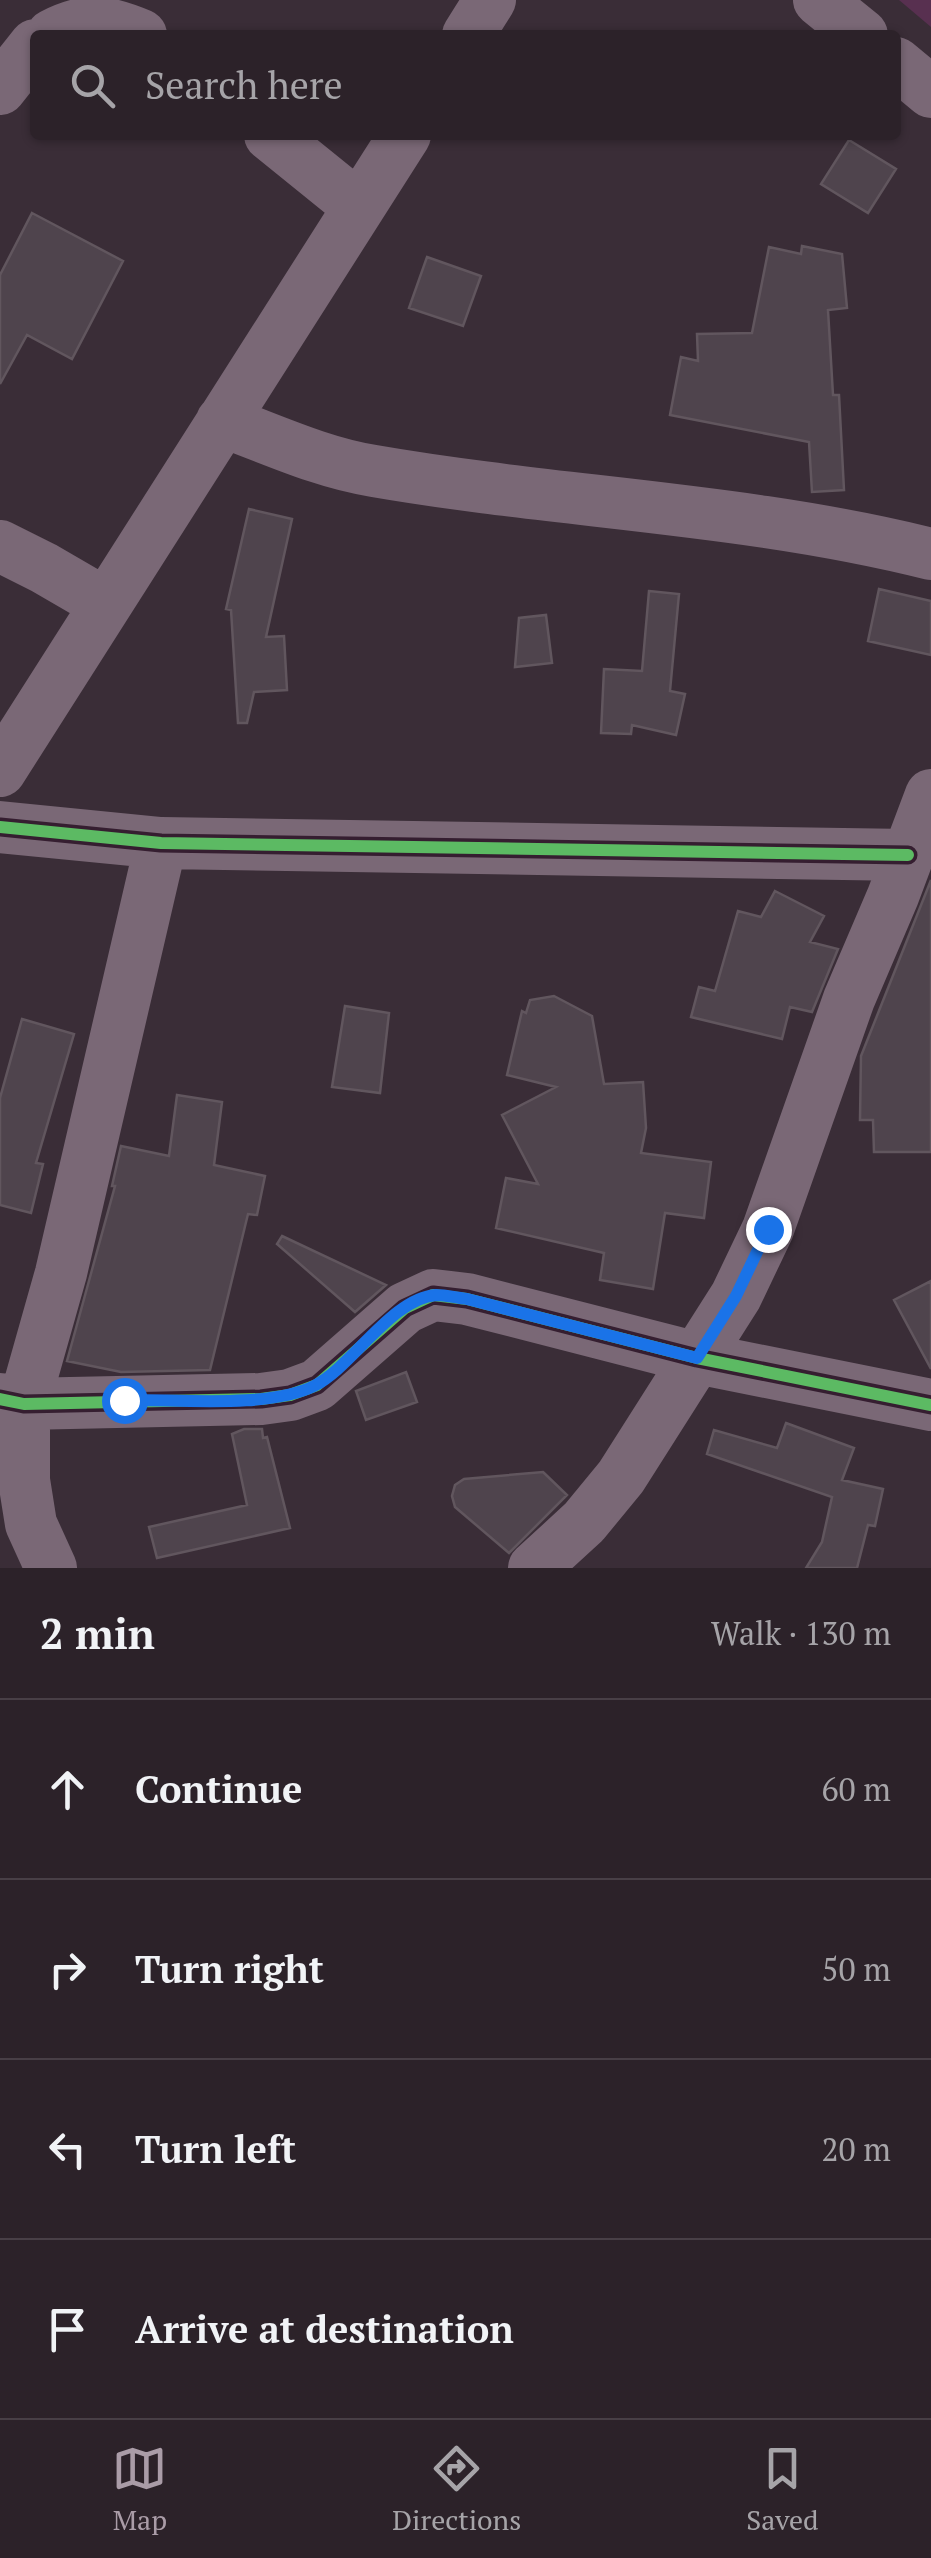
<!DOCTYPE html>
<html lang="en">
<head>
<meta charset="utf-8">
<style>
	body { margin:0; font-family:"PT Serif",serif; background:#342a31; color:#f1f3f6 }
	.stop { position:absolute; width:30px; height:30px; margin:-22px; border:8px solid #1a73e8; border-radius:50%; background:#fff }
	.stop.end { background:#1a73e8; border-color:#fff; box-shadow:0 2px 10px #0008 }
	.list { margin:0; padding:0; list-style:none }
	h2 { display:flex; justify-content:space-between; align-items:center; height:130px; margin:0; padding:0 40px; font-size:42px }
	h2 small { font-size:32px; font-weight:400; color:#a6a4a8 }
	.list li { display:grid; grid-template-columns:65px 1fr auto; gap:30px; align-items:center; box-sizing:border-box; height:180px; padding:0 40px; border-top:2px solid #483f46 }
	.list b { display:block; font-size:38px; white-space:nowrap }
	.list em { font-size:32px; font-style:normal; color:#a6a4a8 }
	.icon { flex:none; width:55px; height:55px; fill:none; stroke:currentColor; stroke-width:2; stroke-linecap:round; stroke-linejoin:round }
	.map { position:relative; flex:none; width:931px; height:1568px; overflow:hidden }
	.search { position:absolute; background:#2c2229; box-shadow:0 2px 8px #0004; left:30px; right:30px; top:30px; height:110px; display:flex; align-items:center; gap:25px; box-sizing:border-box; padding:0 35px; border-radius:10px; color:#a6a4a8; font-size:38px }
	.sheet { height:850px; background:#2c2229 }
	nav { display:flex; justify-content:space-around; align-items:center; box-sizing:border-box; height:140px; border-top:2px solid #483f46; background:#2c2229; font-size:28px; color:#a6a4a8 }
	nav a { display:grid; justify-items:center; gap:5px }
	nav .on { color:#aa9ca7 }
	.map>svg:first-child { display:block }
	.green { fill:#583050 }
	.building { fill:#4f444d; stroke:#61565e; stroke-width:2.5 }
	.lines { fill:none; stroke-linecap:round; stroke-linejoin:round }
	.minor { stroke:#7a6876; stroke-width:52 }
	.cycleway-casing { stroke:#351e30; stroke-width:19 }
	.cycleway { stroke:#5cba63; stroke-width:12 }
	.route { stroke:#1a73e8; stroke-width:12 }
</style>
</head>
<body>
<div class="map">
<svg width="931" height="1568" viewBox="0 0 931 1568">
	<rect width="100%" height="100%" fill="#3a2d37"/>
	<path class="green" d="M 899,0 L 931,0 L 931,27 Z"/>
	<path class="building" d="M 849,140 L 896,169 L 868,213 L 821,184 Z
		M 32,213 L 123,261 L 72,359 L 27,335 L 0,384 L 0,275 Z
		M 802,246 L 842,254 L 847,308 L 828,310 L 833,395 L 839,395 L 844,490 L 812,492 L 809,442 L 670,415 L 681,357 L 698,361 L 697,334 L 752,333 L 769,247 L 801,254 Z
		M 427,257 L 481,276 L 463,326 L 409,308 Z
		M 249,509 L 292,519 L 266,637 L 284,636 L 287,690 L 254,692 L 247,723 L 238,723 L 231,610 L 226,609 Z
		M 879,589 L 931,601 L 931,655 L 868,641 Z
		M 649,591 L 679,594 L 670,691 L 685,694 L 676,735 L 632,725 L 631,734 L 601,733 L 604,669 L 642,671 Z
		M 546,615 L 552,663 L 515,667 L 519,618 Z
		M 931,880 L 931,1152 L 874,1152 L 873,1120 L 860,1120 L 861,1056 Z
		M 775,891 L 824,916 L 810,942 L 838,949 L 812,1012 L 790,1007 L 782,1039 L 691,1017 L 699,987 L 715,991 L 738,911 L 761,917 Z
		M 554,996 L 592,1016 L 604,1084 L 643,1082 L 646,1128 L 641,1153 L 711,1162 L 704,1218 L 665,1213 L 653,1289 L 600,1280 L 604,1253 L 496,1228 L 506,1178 L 538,1184 L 502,1115 L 556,1087 L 507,1075 L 522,1011 L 526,1013 L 530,1000 Z
		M 345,1006 L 389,1013 L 380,1093 L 332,1087 Z
		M 22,1019 L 74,1034 L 36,1163 L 43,1164 L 31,1213 L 0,1205 L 0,1098 Z
		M 177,1095 L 222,1102 L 214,1165 L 265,1176 L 257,1215 L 248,1214 L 210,1370 L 121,1372 L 67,1361 L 115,1186 L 112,1186 L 121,1146 L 169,1156 Z
		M 282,1236 L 386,1285 L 355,1312 L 277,1244 Z
		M 931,1281 L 931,1369 L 894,1300 Z
		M 406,1372 L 417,1402 L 366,1420 L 356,1391 Z
		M 786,1423 L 854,1448 L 842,1480 L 883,1489 L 875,1526 L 868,1525 L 857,1568 L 806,1568 L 822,1542 L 832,1497 L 707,1454 L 714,1430 L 777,1448 Z
		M 244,1429 L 262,1429 L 263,1438 L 267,1437 L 290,1528 L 157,1558 L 149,1527 L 247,1505 L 232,1434 Z
		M 543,1472 L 567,1495 L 509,1553 L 455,1507 L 452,1496 L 455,1485 L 464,1479 Z"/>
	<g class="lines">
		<path class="minor" d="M 819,0 L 862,35
			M 52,35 C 87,17 105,20 141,35
			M 468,35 L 490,0
			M 896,63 L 931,92
			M 0,89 L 35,45
			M 270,135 L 359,207
			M 222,421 C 271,439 322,463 374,471 C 559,503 748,508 931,554
			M 0,546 L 44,568 L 106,604
			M 0,771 L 405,135
			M 0,827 L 161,843 L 908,855
			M 0,1399 L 24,1404 L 261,1399 L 290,1395 L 317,1385 L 405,1308 L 433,1295 L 467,1299 L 697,1358 L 931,1405
			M 51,1568 L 31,1524 L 24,1480 L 24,1404 L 61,1273 L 161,843
			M 534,1568 L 584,1522 L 621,1477 L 736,1296 L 768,1229 L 849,999 L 893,896 L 931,795"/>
		<g class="cycleway-casing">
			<path id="cycleway" d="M 0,827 L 161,843 L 908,855
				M 0,1399 L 24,1404 L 261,1399 L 290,1395 L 317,1385 L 405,1308 L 433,1295 L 467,1299 L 697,1358 L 931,1405"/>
		</g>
		<use href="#cycleway" class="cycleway"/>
	</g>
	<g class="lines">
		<path class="route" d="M 124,1400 C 176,1399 268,1409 314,1386 C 352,1367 392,1298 436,1295 C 446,1295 457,1298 467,1299 L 697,1358 L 736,1296 L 768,1229"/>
	</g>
</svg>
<div class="stop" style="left:124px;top:1400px"></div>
<div class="stop end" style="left:768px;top:1229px"></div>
<div class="search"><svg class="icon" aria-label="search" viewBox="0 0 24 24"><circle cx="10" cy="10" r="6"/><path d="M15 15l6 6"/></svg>Search here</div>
</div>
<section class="sheet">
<h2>2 min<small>Walk · 130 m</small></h2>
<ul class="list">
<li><svg class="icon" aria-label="ahead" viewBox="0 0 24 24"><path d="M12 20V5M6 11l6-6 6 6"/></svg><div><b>Continue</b></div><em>60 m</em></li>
<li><svg class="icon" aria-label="right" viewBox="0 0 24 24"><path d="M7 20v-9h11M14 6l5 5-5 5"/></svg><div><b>Turn right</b></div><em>50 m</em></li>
<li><svg class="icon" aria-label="left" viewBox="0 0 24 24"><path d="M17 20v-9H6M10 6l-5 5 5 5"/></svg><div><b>Turn left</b></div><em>20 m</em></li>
<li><svg class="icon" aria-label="arrive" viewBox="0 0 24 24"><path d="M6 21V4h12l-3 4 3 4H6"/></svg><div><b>Arrive at destination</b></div></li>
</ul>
</section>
<nav>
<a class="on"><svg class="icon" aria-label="map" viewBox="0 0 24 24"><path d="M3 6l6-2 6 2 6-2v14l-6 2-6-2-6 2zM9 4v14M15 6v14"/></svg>Map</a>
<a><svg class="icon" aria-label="directions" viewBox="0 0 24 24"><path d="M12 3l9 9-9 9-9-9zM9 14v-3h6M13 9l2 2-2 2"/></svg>Directions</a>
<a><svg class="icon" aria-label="saved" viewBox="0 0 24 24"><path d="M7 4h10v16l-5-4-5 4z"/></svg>Saved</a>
</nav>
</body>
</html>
